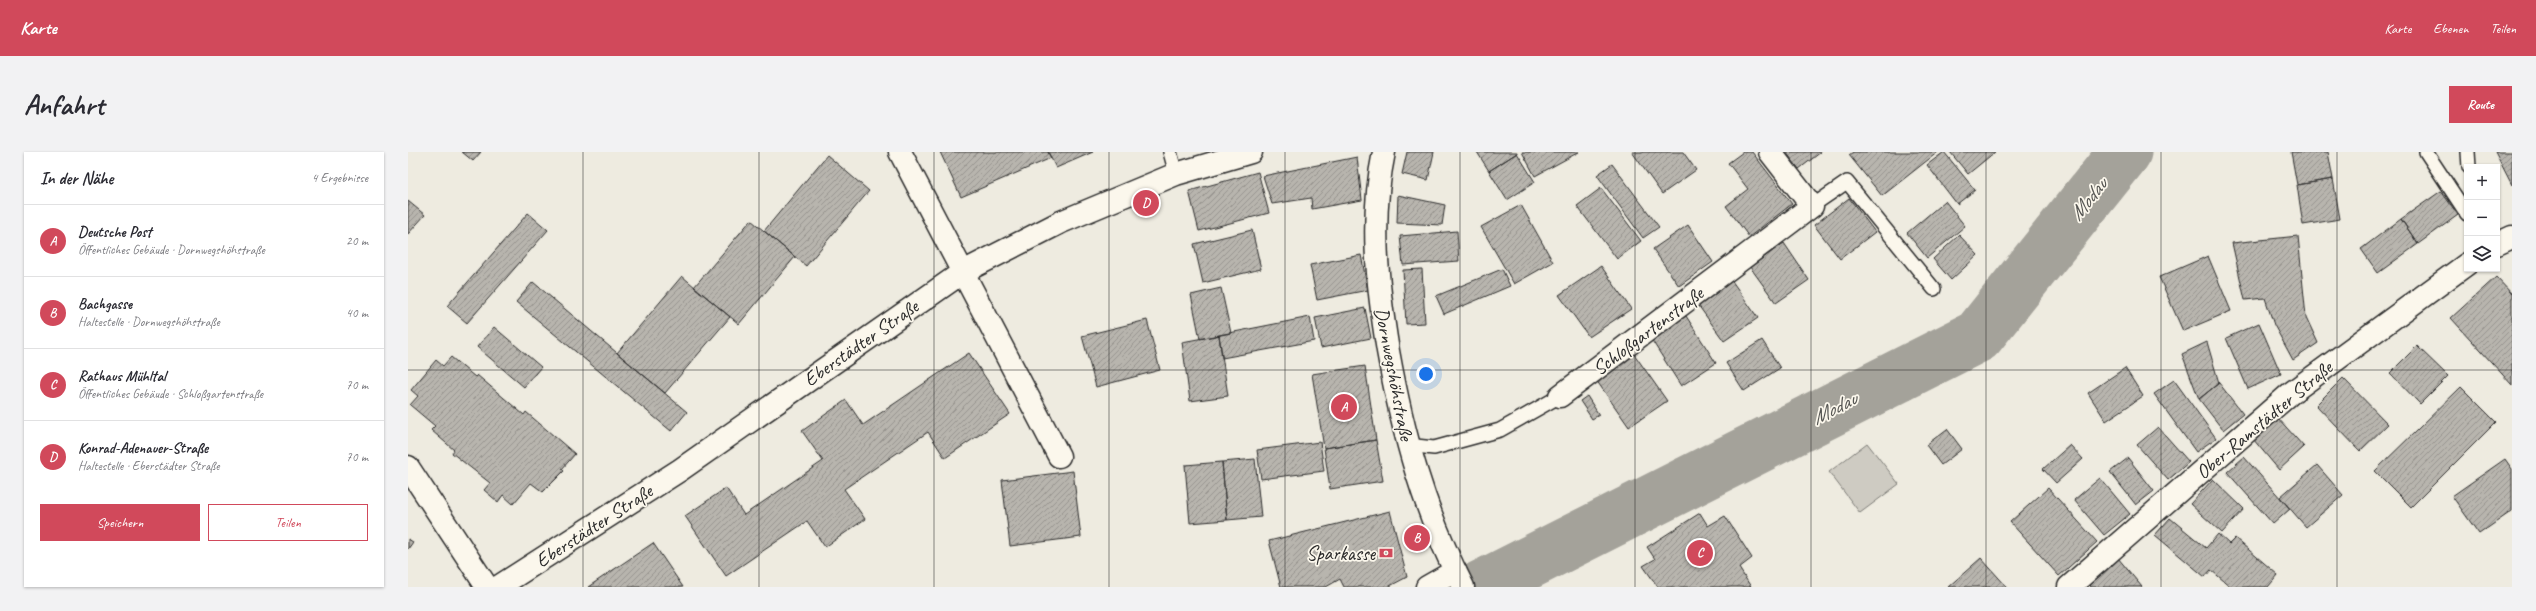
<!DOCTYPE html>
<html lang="de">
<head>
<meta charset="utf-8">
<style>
	body { margin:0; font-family:Caveat,sans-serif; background:#f2f2f3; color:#2b2b33 }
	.controls { position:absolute; right:12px; top:12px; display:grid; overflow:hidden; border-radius:0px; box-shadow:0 1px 3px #0004 }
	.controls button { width:36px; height:36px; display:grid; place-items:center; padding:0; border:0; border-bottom:1px solid #e1e1e2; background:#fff; color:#2b2b33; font:20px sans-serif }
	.you { position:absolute; left:1018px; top:222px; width:14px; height:14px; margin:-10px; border:3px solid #fff; border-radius:50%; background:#1a73e8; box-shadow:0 0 0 6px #1a73e833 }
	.badge { display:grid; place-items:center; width:26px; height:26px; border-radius:50%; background:#d1495b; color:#fff; font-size:13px; font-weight:700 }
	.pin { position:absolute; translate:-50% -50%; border:2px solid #fff; box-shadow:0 1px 4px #0006 }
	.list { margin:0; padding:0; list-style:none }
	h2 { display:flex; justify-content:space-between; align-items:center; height:52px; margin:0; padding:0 16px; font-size:17px }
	h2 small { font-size:13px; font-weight:400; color:#7c7c81 }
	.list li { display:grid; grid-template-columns:26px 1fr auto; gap:12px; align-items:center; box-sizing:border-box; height:72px; padding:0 16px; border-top:1px solid #e1e1e2 }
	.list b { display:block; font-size:15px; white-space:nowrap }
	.list p { margin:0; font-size:13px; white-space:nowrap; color:#7c7c81 }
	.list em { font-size:13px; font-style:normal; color:#7c7c81 }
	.actions { display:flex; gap:8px; padding:12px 16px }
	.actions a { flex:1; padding:9px 0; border:1px solid #d1495b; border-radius:0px; text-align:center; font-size:14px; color:#d1495b }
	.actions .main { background:#d1495b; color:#fff }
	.icon { flex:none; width:22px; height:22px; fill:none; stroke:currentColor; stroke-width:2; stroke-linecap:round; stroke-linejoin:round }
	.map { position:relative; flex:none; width:2104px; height:435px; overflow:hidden; border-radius:0px }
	header { display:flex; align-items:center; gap:24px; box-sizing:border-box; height:56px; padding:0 20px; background:#d1495b; color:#fff }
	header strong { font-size:19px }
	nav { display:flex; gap:22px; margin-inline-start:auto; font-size:14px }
	.intro { display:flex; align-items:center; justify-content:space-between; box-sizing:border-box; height:96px; padding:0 24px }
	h1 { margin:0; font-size:28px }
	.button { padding:10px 18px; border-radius:0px; background:#d1495b; color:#fff; font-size:14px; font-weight:700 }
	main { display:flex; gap:24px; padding:0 24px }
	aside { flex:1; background:#fff; border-radius:0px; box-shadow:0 1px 3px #0004 }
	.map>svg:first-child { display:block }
	.green { fill:#cecbc2; stroke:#7c7b76 }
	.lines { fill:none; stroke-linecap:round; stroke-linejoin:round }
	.river { stroke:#a4a29a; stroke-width:53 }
	.building { fill:url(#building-hatch); stroke:#2b2b2b }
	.lane-casing { stroke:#2b2b2b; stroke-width:16 }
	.street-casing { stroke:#2b2b2b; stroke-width:25 }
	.secondary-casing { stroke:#2b2b2b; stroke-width:25 }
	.lane { stroke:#fbf7ec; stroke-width:13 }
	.street { stroke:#fbf7ec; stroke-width:22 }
	.secondary { stroke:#fbf7ec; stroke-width:22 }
	.grid { fill:none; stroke:#2b2b2b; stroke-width:1; stroke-opacity:0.55 }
	.labels { text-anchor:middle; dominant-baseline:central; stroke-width:3.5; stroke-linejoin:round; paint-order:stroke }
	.street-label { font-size:20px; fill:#2b2b2b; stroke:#fbf7ec }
	.poi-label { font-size:20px; fill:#2b2b2b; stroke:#fbf7ec; text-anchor:end }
	.water-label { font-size:21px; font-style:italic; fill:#555552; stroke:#fbf7ec }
</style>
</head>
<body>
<header>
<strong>Karte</strong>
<nav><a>Karte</a><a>Ebenen</a><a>Teilen</a></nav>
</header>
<div class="intro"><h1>Anfahrt</h1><a class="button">Route</a></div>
<main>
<aside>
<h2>In der Nähe<small>4 Ergebnisse</small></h2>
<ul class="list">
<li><span class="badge">A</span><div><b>Deutsche Post</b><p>Öffentliches Gebäude · Dornwegshöhstraße</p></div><em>20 m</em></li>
<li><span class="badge">B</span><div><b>Bachgasse</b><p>Haltestelle · Dornwegshöhstraße</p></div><em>40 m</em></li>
<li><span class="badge">C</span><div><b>Rathaus Mühltal</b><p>Öffentliches Gebäude · Schloßgartenstraße</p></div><em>70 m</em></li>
<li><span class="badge">D</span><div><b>Konrad-Adenauer-Straße</b><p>Haltestelle · Eberstädter Straße</p></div><em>70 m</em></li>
</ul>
<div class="actions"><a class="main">Speichern</a><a>Teilen</a></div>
</aside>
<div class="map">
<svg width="2104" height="435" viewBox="0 0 2104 435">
	<defs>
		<pattern id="building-hatch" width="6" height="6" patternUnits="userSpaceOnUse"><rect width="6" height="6" fill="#b8b5ae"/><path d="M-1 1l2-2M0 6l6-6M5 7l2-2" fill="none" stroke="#96938e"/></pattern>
	</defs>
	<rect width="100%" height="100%" fill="#eeebe0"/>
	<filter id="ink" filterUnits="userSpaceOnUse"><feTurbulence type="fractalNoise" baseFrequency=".025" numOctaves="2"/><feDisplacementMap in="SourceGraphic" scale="8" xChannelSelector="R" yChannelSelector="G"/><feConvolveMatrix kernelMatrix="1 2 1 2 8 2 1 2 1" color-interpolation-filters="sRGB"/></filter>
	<g filter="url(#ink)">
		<path class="green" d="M 1459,291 L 1491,332 L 1452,361 L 1421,320 Z"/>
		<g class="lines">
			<path class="river" d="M 1073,435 L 1570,184 L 1717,0"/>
		</g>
		<path class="building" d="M 54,0 L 73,0 L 65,9 Z
			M 532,0 L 640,0 L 643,6 L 553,45 Z
			M 640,0 L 685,0 L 648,16 Z
			M 999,0 L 1026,0 L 1020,28 L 994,22 Z
			M 1069,0 L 1109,0 L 1109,1 L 1081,19 Z
			M 1114,0 L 1171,0 L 1127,24 Z
			M 1224,0 L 1275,0 L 1288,18 L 1254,42 Z
			M 1335,0 L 1344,0 L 1384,52 L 1341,85 L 1318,54 L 1340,37 L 1320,11 Z
			M 1378,0 L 1413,0 L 1391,17 Z
			M 1445,0 L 1530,0 L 1474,44 L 1441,3 Z
			M 1536,0 L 1567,38 L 1549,52 L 1519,13 Z
			M 1542,0 L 1587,0 L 1560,22 Z
			M 1883,0 L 1920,0 L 1925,27 L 1889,33 Z
			M 2087,0 L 2104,0 L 2104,33 Z
			M 1109,1 L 1127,30 L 1099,48 L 1081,19 Z
			M 419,3 L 461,39 L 398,114 L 356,79 Z
			M 949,5 L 954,48 L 904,57 L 903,46 L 864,52 L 855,24 Z
			M 1204,12 L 1251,75 L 1235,86 L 1189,23 Z
			M 850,20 L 861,61 L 791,79 L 781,39 Z
			M 1925,27 L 1932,67 L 1895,73 L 1889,33 Z
			M 1193,36 L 1233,89 L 1209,107 L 1169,54 Z
			M 2033,39 L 2050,63 L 2010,92 L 1993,67 Z
			M 990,43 L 1037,53 L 1034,73 L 989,71 Z
			M 1441,46 L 1467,80 L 1432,107 L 1406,73 Z
			M 0,49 L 17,63 L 0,82 Z
			M 1537,49 L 1557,74 L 1519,106 L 1499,81 Z
			M 1113,53 L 1145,110 L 1106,132 L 1073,75 Z
			M 120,61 L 140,78 L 59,171 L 39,154 Z
			M 1993,67 L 2010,92 L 1970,121 L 1953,97 Z
			M 343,68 L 387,105 L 331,172 L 286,135 Z
			M 1280,73 L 1305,110 L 1271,134 L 1245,97 Z
			M 844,78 L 853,117 L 795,131 L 786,92 Z
			M 1049,79 L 1051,109 L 995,113 L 992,84 Z
			M 1551,83 L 1570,103 L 1543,128 L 1525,107 Z
			M 1890,84 L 1898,165 L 1910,191 L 1885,208 L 1866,173 L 1857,146 L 1837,148 L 1824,91 Z
			M 1376,91 L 1401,128 L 1368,151 L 1342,115 Z
			M 953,103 L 960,138 L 909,148 L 902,113 Z
			M 1800,104 L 1823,159 L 1775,179 L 1751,125 Z
			M 1193,114 L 1223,157 L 1181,185 L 1151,143 Z
			M 1014,117 L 1017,171 L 998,172 L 995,118 Z
			M 1094,117 L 1102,134 L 1036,162 L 1028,144 Z
			M 274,124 L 322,165 L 257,241 L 209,201 Z
			M 2088,125 L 2104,142 L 2104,233 L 2043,166 Z
			M 1324,129 L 1350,166 L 1316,189 L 1290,153 Z
			M 125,130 L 279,260 L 263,279 L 108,150 Z
			M 813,136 L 823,181 L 792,187 L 783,143 Z
			M 957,156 L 963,186 L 913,196 L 907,166 Z
			M 1278,164 L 1308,211 L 1273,234 L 1243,187 Z
			M 902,165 L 906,189 L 814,206 L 811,183 Z
			M 739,168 L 752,218 L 688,235 L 674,184 Z
			M 1851,171 L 1873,222 L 1840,237 L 1818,186 Z
			M 86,175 L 133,215 L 116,235 L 69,195 Z
			M 811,183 L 820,244 L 782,249 L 774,190 Z
			M 1354,188 L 1372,216 L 1336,239 L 1318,211 Z
			M 1799,190 L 1811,231 L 1791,247 L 1774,202 Z
			M 2009,194 L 2040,224 L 2012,252 L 1982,221 Z
			M 1224,199 L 1259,249 L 1221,275 L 1186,225 Z
			M 561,201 L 602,262 L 537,306 L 520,280 L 436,337 L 457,367 L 417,395 L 399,369 L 318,424 L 277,364 L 318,336 L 336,363 L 415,309 L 394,279 L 438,248 L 455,273 Z
			M 43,205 L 67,225 L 69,223 L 116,263 L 118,260 L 167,302 L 154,317 L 156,319 L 135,340 L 123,331 L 105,352 L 95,343 L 90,350 L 76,338 L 82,331 L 44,301 L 46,298 L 23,278 L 27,274 L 2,253 L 10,244 L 3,238 L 28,208 L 35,214 Z
			M 957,214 L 968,288 L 916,296 L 904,222 Z
			M 1717,216 L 1735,244 L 1698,269 L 1680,241 Z
			M 1935,226 L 1980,272 L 1952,299 L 1908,253 Z
			M 1766,228 L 1808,286 L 1788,300 L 1746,242 Z
			M 1811,231 L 1835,262 L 1815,278 L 1791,247 Z
			M 2053,235 L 2088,270 L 2003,355 L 1967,319 Z
			M 1179,244 L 1191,263 L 1184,267 L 1172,249 Z
			M 1869,265 L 1896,295 L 1871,318 L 1845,287 Z
			M 1750,275 L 1781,310 L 1760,328 L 1729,293 Z
			M 1539,277 L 1554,297 L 1533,313 L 1518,293 Z
			M 968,288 L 975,329 L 922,337 L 916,296 Z
			M 912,290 L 916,319 L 853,327 L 849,298 Z
			M 1662,293 L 1675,307 L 1648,331 L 1635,317 Z
			M 1836,305 L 1882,357 L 1865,372 L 1819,320 Z
			M 1720,306 L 1746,339 L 1728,353 L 1702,320 Z
			M 847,307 L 853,365 L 819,368 L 814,310 Z
			M 2097,307 L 2104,317 L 2104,359 L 2071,382 L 2044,344 Z
			M 814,310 L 819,368 L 782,371 L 777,313 Z
			M 1909,313 L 1935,343 L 1898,375 L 1872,345 Z
			M 665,319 L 673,385 L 602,394 L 594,328 Z
			M 1692,326 L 1722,362 L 1696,383 L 1666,348 Z
			M 1805,327 L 1836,357 L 1814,381 L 1782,352 Z
			M 1640,336 L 1689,390 L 1651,424 L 1602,370 Z
			M 982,359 L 999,425 L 980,435 L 936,435 L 932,427 L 918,435 L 873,435 L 861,389 Z
			M 1292,361 L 1300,374 L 1317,364 L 1344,406 L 1331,416 L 1343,435 L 1250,435 L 1235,414 L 1247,407 L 1239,395 Z
			M 1762,366 L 1798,396 L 1810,382 L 1821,392 L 1827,386 L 1870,423 L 1860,435 L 1823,435 L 1803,418 L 1797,425 L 1747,383 Z
			M 0,387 L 5,390 L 0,397 Z
			M 245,391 L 275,435 L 180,435 Z
			M 1573,406 L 1599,435 L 1540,435 Z
			M 1710,406 L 1734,435 L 1683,435 L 1680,432 Z"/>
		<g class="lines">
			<g class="lane-casing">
				<path id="lane" d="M 762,0 L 768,22
					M 2018,0 L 2059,62
					M 2060,0 L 2061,15
					M 1404,54 L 1439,30 L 1526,137
					M 999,293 L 1026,296 L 1092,278 L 1152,244"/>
			</g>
			<g class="street-casing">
				<path id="street" d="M 492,0 L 651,304
					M 1152,244 L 1404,54 L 1362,0
					M 0,315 L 79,435
					M 90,435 L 272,318 L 555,120 L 653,70 L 768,22 L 843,0
					M 1019,435 L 1047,419"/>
			</g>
			<g class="secondary-casing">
				<path id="secondary" d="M 976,0 C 962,66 969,132 980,199 C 995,283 1016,359 1055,435
					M 2089,92 L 2104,85
					M 1661,435 L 1883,241 L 2059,112"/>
			</g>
			<use href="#lane" class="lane"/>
			<use href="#street" class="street"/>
			<use href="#secondary" class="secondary"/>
		</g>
	</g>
	<path class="grid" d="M 175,0 L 175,435M 351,0 L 351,435M 526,0 L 526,435M 701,0 L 701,435M 877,0 L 877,435M 1052,0 L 1052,435M 1227,0 L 1227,435M 1403,0 L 1403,435M 1578,0 L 1578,435M 1753,0 L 1753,435M 1929,0 L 1929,435M 0,218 L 2104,218"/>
	<defs>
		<g id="bank-bare" transform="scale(1.08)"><path d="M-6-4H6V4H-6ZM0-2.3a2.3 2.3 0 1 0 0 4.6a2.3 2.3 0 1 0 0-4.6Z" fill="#d1495b" stroke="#fbf7ec" stroke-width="2.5" paint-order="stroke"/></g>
	</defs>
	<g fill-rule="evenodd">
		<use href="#bank-bare" x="978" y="401"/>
	</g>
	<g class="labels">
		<g class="street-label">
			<text transform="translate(1240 179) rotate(-37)">Schloßgartenstraße</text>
			<text transform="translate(453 191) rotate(-35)">Eberstädter Straße</text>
			<text transform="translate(986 222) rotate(79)">Dornwegshöhstraße</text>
			<text transform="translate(1856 268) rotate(-40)">Ober-Ramstädter Straße</text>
			<text transform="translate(186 374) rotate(-33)">Eberstädter Straße</text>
		</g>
		<g class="poi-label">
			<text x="967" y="401">Sparkasse</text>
		</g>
		<g class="water-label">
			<text transform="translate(1680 47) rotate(-51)">Modau</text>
			<text transform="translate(1426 256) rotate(-27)">Modau</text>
		</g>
	</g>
</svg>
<div class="controls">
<button>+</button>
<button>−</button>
<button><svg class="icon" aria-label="layers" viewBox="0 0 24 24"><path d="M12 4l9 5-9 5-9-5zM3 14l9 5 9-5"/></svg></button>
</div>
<div class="you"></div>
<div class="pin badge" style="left:936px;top:255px">A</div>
<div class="pin badge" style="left:1009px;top:386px">B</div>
<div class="pin badge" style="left:1292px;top:401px">C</div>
<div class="pin badge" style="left:738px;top:51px">D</div>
</div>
</main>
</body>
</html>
